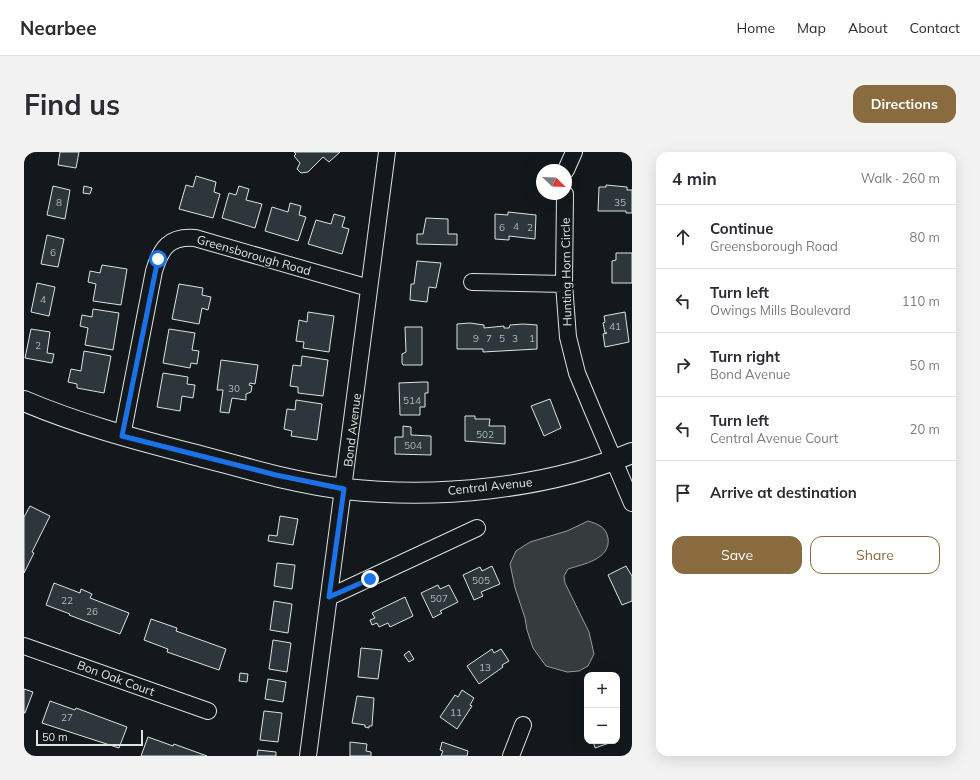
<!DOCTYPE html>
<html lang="en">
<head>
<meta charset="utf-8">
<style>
	body { margin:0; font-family:Mulish,sans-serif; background:#f2f2f3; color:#2b2b33 }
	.controls { position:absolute; right:12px; bottom:12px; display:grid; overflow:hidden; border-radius:8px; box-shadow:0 4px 16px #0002 }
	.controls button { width:36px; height:36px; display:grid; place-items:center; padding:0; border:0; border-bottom:1px solid #e1e1e2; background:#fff; color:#2b2b33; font:20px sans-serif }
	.compass { position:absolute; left:512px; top:12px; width:36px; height:36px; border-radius:50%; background:#fff; box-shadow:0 4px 16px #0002; rotate:113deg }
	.scale { position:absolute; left:12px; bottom:10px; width:107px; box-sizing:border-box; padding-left:4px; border:2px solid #d8e6dc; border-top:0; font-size:11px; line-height:14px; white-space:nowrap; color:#d8e6dc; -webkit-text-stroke:3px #14181c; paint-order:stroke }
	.stop { position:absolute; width:12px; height:12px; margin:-9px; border:3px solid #1a73e8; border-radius:50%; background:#fff }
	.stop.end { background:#1a73e8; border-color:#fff; box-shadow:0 1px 4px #0008 }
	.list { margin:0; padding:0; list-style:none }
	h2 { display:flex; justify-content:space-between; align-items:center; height:52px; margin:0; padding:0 16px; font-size:17px }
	h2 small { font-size:13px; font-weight:400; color:#7c7c81 }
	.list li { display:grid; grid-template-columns:26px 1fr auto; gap:12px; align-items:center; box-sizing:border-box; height:64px; padding:0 16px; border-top:1px solid #e1e1e2 }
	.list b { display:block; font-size:15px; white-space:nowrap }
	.list p { margin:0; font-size:13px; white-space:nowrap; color:#7c7c81 }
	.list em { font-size:13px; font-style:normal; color:#7c7c81 }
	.actions { display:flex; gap:8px; padding:12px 16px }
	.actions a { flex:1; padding:9px 0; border:1px solid #8a6a3f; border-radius:12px; text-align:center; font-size:14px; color:#8a6a3f }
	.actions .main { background:#8a6a3f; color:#fff }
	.icon { flex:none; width:22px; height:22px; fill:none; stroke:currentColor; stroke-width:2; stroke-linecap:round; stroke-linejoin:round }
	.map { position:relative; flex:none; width:608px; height:604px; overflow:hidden; border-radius:12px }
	header { display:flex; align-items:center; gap:24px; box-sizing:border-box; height:56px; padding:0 20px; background:#fff; border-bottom:1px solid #e1e1e2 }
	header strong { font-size:19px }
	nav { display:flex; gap:22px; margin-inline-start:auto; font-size:14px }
	.intro { display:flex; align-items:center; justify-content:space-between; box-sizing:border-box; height:96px; padding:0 24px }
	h1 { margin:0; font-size:28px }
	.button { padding:10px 18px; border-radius:12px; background:#8a6a3f; color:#fff; font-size:14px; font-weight:700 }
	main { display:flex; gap:24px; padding:0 24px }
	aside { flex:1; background:#fff; border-radius:12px; box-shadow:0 4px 16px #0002 }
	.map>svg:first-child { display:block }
	.water { fill:#363b3e; stroke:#939e99 }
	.building { fill:#2c363c; stroke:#d8e6dc }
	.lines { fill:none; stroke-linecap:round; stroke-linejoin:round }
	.minor-casing { stroke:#d8e6dc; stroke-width:18 }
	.major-casing { stroke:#d8e6dc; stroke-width:22 }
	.minor { stroke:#14181c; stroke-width:16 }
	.major { stroke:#14181c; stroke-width:20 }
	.route { stroke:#1a73e8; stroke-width:5 }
	.labels { text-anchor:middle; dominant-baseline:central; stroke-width:3; stroke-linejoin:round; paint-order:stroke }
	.number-label { font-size:10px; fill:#adbab4 }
	.street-label { font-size:12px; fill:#d8e6dc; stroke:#14181c }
</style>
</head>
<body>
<header>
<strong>Nearbee</strong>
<nav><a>Home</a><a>Map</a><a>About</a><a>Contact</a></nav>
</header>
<div class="intro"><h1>Find us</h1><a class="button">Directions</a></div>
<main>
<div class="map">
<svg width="608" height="604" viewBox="0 0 608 604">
	<rect width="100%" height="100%" fill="#14181c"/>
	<path class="water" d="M 564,369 C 574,372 582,375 584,386 C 587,407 560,412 544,417 L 540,424 L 541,431 L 565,480 L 570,502 L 564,514 L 555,519 L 543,520 L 522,514 L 509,496 L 503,478 L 501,466 L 491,436 L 486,412 L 492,399 L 506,390 L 543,379 Z"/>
	<path class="building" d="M 36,0 L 55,0 L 52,16 L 34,13 Z
		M 270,0 L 316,0 L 305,10 L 299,5 L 284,20 L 277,21 L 273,17 L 276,11 L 270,4 L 272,2 Z
		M 172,24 L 192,30 L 190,40 L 196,42 L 189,66 L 155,57 L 162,33 L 169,35 Z
		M 582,33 L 603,35 L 603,38 L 608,38 L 608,61 L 602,61 L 602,59 L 574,59 L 575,35 L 582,35 Z
		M 29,34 L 46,38 L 41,67 L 23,63 Z
		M 60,34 L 68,36 L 66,42 L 59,41 Z
		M 215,34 L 225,37 L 222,48 L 238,52 L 231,76 L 198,66 L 205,41 L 212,43 Z
		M 266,51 L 277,54 L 275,63 L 282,65 L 274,89 L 241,79 L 248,55 L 264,60 Z
		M 484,60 L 512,63 L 511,87 L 485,84 L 485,88 L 471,87 L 471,62 L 484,63 Z
		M 310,62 L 321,65 L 318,75 L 325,77 L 318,102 L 284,92 L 292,68 L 307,72 Z
		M 402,66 L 424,67 L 424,82 L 433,82 L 433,93 L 393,92 L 393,82 L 399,82 Z
		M 23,83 L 40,87 L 34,115 L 17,112 Z
		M 592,101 L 608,101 L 608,131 L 588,131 L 588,109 L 592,108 Z
		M 393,109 L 417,111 L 412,136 L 405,135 L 403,150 L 386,148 L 387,132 L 390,132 Z
		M 78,113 L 103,117 L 97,153 L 69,149 L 72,132 L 64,130 L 66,119 L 76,121 Z
		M 13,131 L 31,135 L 25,164 L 7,160 Z
		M 155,132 L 179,136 L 178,143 L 187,145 L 184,158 L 178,156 L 175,172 L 148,167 Z
		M 69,157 L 95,161 L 89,198 L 61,193 L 64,176 L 56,174 L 58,163 L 68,165 Z
		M 284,160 L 310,164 L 305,200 L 279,196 L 280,190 L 272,189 L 275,168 L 283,170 Z
		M 601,160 L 605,190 L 581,195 L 579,182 L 583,181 L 581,181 L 579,171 L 581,170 L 580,164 Z
		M 446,171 L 460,173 L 460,176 L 480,174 L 480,176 L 485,176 L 486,173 L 499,172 L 513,173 L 513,197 L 459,200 L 459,197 L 433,197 L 433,172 Z
		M 381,175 L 398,175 L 398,213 L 379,213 L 378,211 L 378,202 L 382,200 Z
		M 7,177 L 26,180 L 23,201 L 30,202 L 28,211 L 1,206 Z
		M 145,177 L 171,181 L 168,198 L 175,199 L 173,212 L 167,211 L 166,216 L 139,211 Z
		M 60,199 L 87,204 L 80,241 L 53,236 L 53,232 L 44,230 L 47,217 L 57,219 Z
		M 278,204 L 304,208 L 299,244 L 274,241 L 274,235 L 266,234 L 269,213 L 277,214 Z
		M 197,208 L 234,213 L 231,232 L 226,231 L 225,233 L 228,234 L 227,240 L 222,242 L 222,248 L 208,246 L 205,261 L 196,260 L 199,238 L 193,238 Z
		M 139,221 L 164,225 L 163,232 L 171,233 L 169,246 L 158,244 L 156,259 L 133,255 Z
		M 399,230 L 404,230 L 404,241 L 401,241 L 401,255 L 396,255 L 396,263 L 376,263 L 375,231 Z
		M 526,247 L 537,276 L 520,284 L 507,254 Z
		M 272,248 L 298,252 L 293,288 L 267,284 L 268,279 L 260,277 L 263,257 L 271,258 Z
		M 441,264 L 451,264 L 451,267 L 466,267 L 465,274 L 481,274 L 481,292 L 441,289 Z
		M 379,274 L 387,275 L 387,283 L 407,284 L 407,303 L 371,302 L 371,285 L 379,285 Z
		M 6,354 L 26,364 L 8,400 L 10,401 L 0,421 L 0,365 Z
		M 256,364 L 274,367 L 269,393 L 244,389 L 245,383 L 253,384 Z
		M 253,411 L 271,413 L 268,437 L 250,434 Z
		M 468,414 L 476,432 L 457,440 L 459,444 L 450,448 L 439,423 L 456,415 L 458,419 Z
		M 602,414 L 608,424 L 608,449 L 598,453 L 584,423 Z
		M 30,431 L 56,441 L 57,437 L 68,442 L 66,446 L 105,461 L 96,482 L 45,463 L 46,462 L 22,453 Z
		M 414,433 L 416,437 L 425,433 L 434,450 L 416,459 L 418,461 L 409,466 L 397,441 Z
		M 381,445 L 389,464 L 366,475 L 364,471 L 355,475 L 353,471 L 348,473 L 346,468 L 351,466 L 348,461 Z
		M 250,449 L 268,452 L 264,481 L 246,478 Z
		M 127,467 L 153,476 L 152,479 L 202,497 L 195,518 L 143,500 L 144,497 L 120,488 Z
		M 249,488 L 267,491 L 263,520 L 245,517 Z
		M 337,496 L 358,498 L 354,527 L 334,525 Z
		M 468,497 L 470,501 L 477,497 L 485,509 L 478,513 L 479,515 L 455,532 L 443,514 Z
		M 385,499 L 390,507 L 385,510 L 380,503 Z
		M 216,521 L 224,522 L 223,530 L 215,529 Z
		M 244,527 L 262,530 L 259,550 L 241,547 Z
		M 0,537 L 9,540 L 1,561 L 0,561 Z
		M 438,538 L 450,546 L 446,553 L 448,554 L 433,577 L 416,565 L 431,543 L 434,545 Z
		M 333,544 L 350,546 L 348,574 L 345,574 L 345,576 L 341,575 L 341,573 L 328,571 Z
		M 26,549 L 51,558 L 52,556 L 103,575 L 95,596 L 18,571 Z
		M 240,559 L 258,561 L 254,590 L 236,588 Z
		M 124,585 L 149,594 L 150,592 L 183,604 L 117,604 Z
		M 569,589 L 591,589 L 571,596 Z
		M 326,590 L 343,592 L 342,599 L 347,600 L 347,604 L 326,604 Z
		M 418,590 L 444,599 L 443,604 L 417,604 L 419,599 L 416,598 Z
		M 234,598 L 252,600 L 252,604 L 233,604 Z"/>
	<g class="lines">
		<g class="minor-casing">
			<path id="minor" d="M 542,18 L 550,0
				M 541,42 L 540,132 L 544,185 L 553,221 L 568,257 L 608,351
				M 448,130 L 540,132
				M 98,284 L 130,119 C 137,96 145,84 171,86 L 345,136
				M 305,445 L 453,376
				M 0,494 L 184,559
				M 284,604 L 363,0
				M 487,604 L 499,573"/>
		</g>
		<g class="major-casing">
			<path id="major" d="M 0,249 C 54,272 110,287 168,302 C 218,315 269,331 321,337 C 413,347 522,337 608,301"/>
		</g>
		<use href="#minor" class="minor"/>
		<use href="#major" class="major"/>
	</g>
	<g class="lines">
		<path class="route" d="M 134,107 L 98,284 L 252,323 L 320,337 L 305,445 L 346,427"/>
	</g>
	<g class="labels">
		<g class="number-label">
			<text x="35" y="50">8</text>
			<text x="596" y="50">35</text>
			<text x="492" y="74">4</text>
			<text x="478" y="75">6</text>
			<text x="506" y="75">2</text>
			<text x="29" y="100">6</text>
			<text x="19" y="147">4</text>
			<text x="591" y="174">41</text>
			<text x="452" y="186">9</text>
			<text x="465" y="186">7</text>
			<text x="478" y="186">5</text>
			<text x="491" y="186">3</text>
			<text x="508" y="186">1</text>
			<text x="14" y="193">2</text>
			<text x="210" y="236">30</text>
			<text x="388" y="248">514</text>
			<text x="461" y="282">502</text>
			<text x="389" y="293">504</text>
			<text x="457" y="428">505</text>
			<text x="415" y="446">507</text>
			<text x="43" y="448">22</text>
			<text x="68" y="459">26</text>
			<text x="461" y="515">13</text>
			<text x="432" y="560">11</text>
			<text x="43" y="565">27</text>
		</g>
		<g class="street-label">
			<text transform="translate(230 103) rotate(16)">Greensborough Road</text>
			<text transform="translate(542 120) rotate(-91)">Hunting Horn Circle</text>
			<text transform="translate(328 278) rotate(-83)">Bond Avenue</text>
			<text transform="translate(466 334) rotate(-6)">Central Avenue</text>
			<text transform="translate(92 526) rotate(20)">Bon Oak Court</text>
		</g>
	</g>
</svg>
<div class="controls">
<button>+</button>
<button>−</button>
</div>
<svg class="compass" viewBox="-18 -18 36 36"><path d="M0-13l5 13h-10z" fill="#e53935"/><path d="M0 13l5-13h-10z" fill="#7c7c81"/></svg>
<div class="scale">50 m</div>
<div class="stop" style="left:134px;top:107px"></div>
<div class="stop end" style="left:346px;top:427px"></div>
</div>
<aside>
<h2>4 min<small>Walk · 260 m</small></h2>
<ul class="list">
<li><svg class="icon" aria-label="ahead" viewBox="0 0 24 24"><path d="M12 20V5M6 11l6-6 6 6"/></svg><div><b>Continue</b><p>Greensborough Road</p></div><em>80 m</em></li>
<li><svg class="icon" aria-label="left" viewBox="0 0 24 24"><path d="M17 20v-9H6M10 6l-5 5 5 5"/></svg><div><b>Turn left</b><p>Owings Mills Boulevard</p></div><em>110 m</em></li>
<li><svg class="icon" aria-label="right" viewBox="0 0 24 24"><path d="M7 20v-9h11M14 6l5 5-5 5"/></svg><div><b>Turn right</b><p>Bond Avenue</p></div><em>50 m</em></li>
<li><svg class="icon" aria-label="left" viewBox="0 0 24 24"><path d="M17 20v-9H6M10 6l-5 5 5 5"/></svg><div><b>Turn left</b><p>Central Avenue Court</p></div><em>20 m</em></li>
<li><svg class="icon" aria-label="arrive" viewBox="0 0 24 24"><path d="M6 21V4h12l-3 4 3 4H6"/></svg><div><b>Arrive at destination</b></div></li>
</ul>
<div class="actions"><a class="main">Save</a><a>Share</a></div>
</aside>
</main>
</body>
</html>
